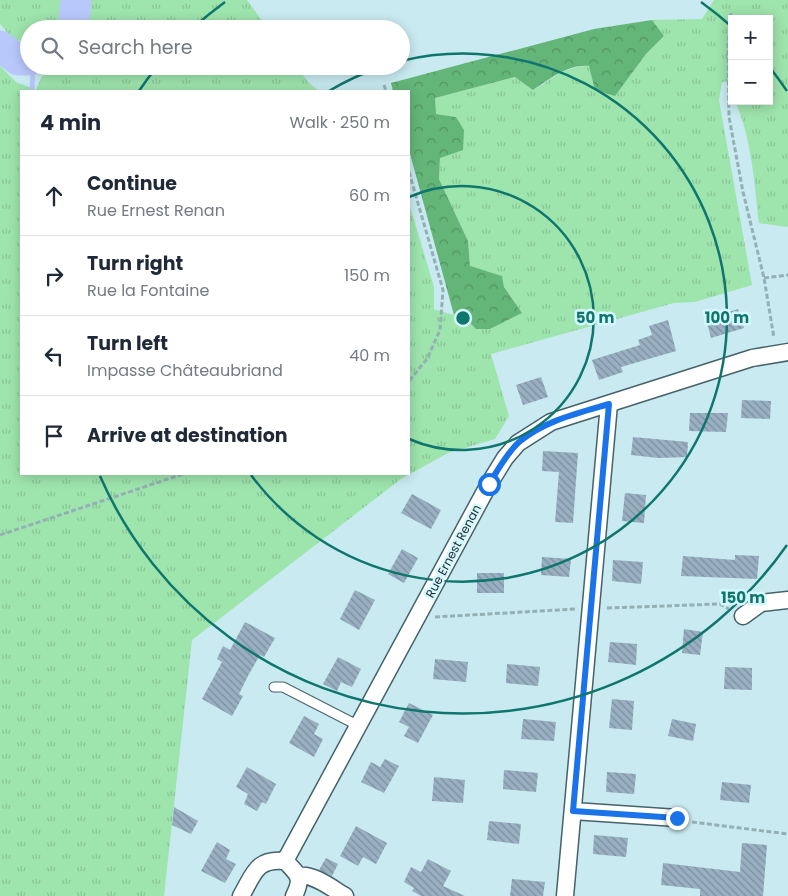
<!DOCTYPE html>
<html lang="en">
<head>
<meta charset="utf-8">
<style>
	body { margin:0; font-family:Poppins,sans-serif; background:#f2f2f3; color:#1f2937 }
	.controls { position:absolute; right:15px; top:15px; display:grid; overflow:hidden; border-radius:0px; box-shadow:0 2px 12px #0003 }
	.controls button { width:45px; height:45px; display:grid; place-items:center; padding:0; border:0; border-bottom:1px solid #e0e1e3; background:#fff; color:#1f2937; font:25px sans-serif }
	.stop { position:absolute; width:15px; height:15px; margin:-11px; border:4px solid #1a73e8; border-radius:50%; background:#fff }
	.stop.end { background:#1a73e8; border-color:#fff; box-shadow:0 1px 5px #0008 }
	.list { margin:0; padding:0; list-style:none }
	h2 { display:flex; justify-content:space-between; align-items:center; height:65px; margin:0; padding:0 20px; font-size:21px }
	h2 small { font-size:16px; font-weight:400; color:#747a83 }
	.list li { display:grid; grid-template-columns:32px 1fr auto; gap:15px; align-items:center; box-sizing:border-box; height:80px; padding:0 20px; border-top:1px solid #e0e1e3 }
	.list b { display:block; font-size:19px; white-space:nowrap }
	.list p { margin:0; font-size:16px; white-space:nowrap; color:#747a83 }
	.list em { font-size:16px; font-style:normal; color:#747a83 }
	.icon { flex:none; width:28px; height:28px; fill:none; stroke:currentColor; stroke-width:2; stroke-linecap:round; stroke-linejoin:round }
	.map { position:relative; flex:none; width:788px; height:896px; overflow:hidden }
	.search { position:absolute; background:#fff; box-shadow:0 2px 12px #0003; left:20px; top:20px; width:390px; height:55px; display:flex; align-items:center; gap:12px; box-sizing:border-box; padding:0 18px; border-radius:28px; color:#747a83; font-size:19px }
	.panel { position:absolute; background:#fff; box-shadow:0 2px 12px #0003; left:20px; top:90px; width:390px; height:385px; border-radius:0px }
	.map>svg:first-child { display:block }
	.grass { fill:url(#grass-tufts) }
	.forest { fill:url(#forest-crowns) }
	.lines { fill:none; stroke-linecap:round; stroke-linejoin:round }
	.stream { stroke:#b9c8fb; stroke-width:5 }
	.river { stroke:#b9c8fb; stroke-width:31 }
	.building { fill:url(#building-back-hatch) }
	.service-casing { stroke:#456369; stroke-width:11 }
	.minor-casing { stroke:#456369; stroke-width:19 }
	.path { stroke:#94b0b4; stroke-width:3; stroke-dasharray:5 2.5; stroke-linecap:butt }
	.service { stroke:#fff; stroke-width:9 }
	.minor { stroke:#fff; stroke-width:16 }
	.route { stroke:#1a73e8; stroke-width:6 }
	.ring { fill:none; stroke:#0f766e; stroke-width:2.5 }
	.labels { text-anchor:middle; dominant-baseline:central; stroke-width:5; stroke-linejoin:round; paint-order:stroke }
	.street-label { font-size:12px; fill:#1d2a2c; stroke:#d5f7fe }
	.centre { fill:#0f766e; stroke:#d5f7fe; stroke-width:2.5 }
	.ring-label { font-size:15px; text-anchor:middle; font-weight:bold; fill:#0f766e; stroke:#d5f7fe; stroke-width:5; stroke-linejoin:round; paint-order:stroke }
</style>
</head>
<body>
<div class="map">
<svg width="788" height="896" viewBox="0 0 788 896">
	<defs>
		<pattern id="grass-tufts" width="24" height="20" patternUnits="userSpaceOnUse" patternTransform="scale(1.25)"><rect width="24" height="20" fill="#9ee4ad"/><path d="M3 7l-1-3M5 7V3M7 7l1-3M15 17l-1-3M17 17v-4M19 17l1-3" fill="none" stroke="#88c495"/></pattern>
		<pattern id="forest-crowns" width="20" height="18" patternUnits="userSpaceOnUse" patternTransform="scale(1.25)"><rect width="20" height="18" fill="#64b578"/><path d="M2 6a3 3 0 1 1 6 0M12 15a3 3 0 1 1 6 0" fill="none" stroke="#529363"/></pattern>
		<pattern id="building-back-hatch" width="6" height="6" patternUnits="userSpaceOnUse" patternTransform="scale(1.25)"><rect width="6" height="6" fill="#99b0c2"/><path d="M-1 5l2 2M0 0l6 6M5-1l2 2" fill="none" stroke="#7c8f9e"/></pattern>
	</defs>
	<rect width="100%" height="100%" fill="#c8eaf0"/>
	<path class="grass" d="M 0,0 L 63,0 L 61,27 L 29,29 L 29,44 L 12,38 L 0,24 Z
		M 82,0 L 247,0 L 268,29 L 80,29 Z
		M 714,0 L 788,0 L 788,227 L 759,223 C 754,181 752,140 735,101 L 769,101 L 769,19 L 732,19 L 732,81 L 722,82 L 719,100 L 752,285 L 695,302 L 674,303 L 491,354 L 509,416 L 495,439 L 448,453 L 401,479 L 192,640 L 164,896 L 0,896 L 0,66 L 16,82 L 36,90 L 42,76 L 53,66 L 296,66 L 309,83 L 319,91 L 21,91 L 21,474 L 409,474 L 409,203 L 434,287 L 434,309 L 466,319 L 476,329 L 490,329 L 522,313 L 504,287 L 502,276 L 470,267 L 468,241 L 439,179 L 440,158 L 456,117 L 435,114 L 435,98 L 515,77 L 534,90 C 551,79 568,65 589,66 L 615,96 L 646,54 L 664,36 L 652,20 L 702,19 Z"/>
	<path class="forest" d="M 652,20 L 664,36 L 646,54 L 615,96 L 595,90 L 589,66 C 568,64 550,79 533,90 L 515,77 L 435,98 L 436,114 L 456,117 L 464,130 L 463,150 L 440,158 L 439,179 L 468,241 L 470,266 L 502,276 L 504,287 L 522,313 L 490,329 L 476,329 L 466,319 L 454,315 L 409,150 L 409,91 L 393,91 L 391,83 L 594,29 Z"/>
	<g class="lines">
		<path class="stream" d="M 32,91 L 33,66"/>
		<path class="river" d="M 71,29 L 74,22 L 76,0
			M 0,46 L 18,60 L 29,60"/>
	</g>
	<path class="building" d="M 738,309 L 744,328 L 711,338 L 706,319 Z
		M 668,320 L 676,351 L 621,367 L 623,372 L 599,380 L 592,360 L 640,345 L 638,340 L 652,335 L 649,326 Z
		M 541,377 L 548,397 L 523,405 L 516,385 Z
		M 742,400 L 771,401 L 770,419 L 741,418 Z
		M 690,413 L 728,413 L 726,432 L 689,431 Z
		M 633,437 L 688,442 L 687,457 L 659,458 L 631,455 Z
		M 543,451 L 578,453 L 573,523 L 555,522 L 559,472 L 542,471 Z
		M 625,493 L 646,495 L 644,523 L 622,521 Z
		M 412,494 L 441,510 L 431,529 L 401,513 Z
		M 402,549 L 418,558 L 404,583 L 388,574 Z
		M 735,555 L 759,556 L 757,579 L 681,576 L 683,556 L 735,560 Z
		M 542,557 L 571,559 L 569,577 L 541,575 Z
		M 613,560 L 643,562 L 641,584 L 612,581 Z
		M 477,573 L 504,573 L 504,593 L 477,593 Z
		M 355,590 L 375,600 L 359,630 L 340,619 Z
		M 245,622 L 275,638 L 264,657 L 260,655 L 249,674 L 239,694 L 243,696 L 232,716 L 202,699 L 222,662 L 217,659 L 223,646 L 230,650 Z
		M 684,629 L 703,632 L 700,655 L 682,653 Z
		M 610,642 L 637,644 L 636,665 L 608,662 Z
		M 338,657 L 361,669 L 352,687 L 341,682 L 337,691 L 323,684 Z
		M 435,659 L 468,662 L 466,682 L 433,679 Z
		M 507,664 L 540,667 L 538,686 L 506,683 Z
		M 725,667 L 752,668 L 752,690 L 724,689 Z
		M 612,699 L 634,701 L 632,730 L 609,728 Z
		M 409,703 L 433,715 L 418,743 L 404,736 L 409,727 L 399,722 Z
		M 304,716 L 319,724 L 314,734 L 323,739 L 314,757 L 289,743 Z
		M 523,719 L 556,722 L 554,741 L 521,739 Z
		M 672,719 L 696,724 L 693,741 L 668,736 Z
		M 385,759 L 399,766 L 384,793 L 361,782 L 371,762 L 380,767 Z
		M 247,767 L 276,784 L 266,804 L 262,802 L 257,811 L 244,804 L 248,794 L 236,787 Z
		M 504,770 L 538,773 L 536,792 L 503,789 Z
		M 607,772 L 636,774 L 634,794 L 606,792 Z
		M 434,777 L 465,780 L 463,803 L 432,801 Z
		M 722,782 L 751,785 L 749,803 L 720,800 Z
		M 174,807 L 198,821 L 191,834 L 172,825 Z
		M 489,821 L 521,824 L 519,844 L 487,840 Z
		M 356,826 L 387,843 L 376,864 L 363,857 L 358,866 L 340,856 Z
		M 594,835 L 628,838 L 626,857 L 593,854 Z
		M 217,842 L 230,850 L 226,859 L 236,864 L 225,883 L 201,871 Z
		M 742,843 L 767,845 L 763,896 L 700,896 L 700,889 L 661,885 L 663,863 L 740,872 Z
		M 326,858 L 338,864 L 332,876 L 319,870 Z
		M 428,859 L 451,871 L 443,886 L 465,896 L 421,896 L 412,891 L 414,888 L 404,882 L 411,867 L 421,872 Z
		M 512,879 L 545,882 L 543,896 L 510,896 Z"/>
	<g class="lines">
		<g class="service-casing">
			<path id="service" d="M 274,687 L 283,687 L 359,726"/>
		</g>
		<g class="minor-casing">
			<path id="minor" d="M 743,616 L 761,603 L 788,600
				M 573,811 L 677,818
				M 285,861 L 489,484 L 505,458 L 518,443 L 551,422 L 752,358 L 788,352
				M 299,876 C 313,873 333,889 345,896
				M 241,896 C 254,874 256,858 285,861 C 299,875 303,878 294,896
				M 565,896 L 609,404"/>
		</g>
		<path class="path" d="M 731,13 L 728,46 L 729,117 L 743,192 L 764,278 L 774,338
			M 384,85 L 386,91
			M 409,172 L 443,290 L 440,330 L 427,359 L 409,381
			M 764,278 L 788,275
			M 0,535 L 183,474
			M 607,608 L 720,604 L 729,609
			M 435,617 L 576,609
			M 692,822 L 788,834"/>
		<use href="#service" class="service"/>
		<use href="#minor" class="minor"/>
	</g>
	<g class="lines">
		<path class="route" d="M 489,484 C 498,470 506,454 519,442 C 544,421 578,413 609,404 L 573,811 L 677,818"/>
	</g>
	<g class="ring">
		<path d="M409 197A132 132 0 1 1 409 439"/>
		<path d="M329 91A264 264 0 0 1 381 67M401 61A264 264 0 1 1 251 475"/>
		<path d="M787 545A396 396 0 0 1 100 476M139 91A396 396 0 0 1 155 69M193 28A396 396 0 0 1 225 2M701 2A396 396 0 0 1 731 26M771 69A396 396 0 0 1 787 91"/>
	</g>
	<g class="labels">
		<g class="street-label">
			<text transform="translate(453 551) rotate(-62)">Rue Ernest Renan</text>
		</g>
	</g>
	<circle cx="463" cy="318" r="8" class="centre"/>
	<g class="ring-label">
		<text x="595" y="323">50 m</text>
		<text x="727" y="323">100 m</text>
		<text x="743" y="603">150 m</text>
	</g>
</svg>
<div class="controls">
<button>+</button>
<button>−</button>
</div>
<div class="stop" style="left:489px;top:484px"></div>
<div class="stop end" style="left:677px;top:818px"></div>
<div class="search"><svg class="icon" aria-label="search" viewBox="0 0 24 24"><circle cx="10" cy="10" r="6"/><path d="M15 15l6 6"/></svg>Search here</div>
<section class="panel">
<h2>4 min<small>Walk · 250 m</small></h2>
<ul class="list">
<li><svg class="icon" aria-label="ahead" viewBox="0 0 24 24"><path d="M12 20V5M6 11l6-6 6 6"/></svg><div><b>Continue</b><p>Rue Ernest Renan</p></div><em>60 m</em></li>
<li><svg class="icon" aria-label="right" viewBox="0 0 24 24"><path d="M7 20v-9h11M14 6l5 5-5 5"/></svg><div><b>Turn right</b><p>Rue la Fontaine</p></div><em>150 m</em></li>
<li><svg class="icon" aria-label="left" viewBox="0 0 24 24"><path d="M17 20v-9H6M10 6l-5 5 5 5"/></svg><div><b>Turn left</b><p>Impasse Châteaubriand</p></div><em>40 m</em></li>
<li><svg class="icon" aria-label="arrive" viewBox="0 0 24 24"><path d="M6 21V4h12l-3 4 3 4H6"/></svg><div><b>Arrive at destination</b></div></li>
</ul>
</section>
</div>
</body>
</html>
